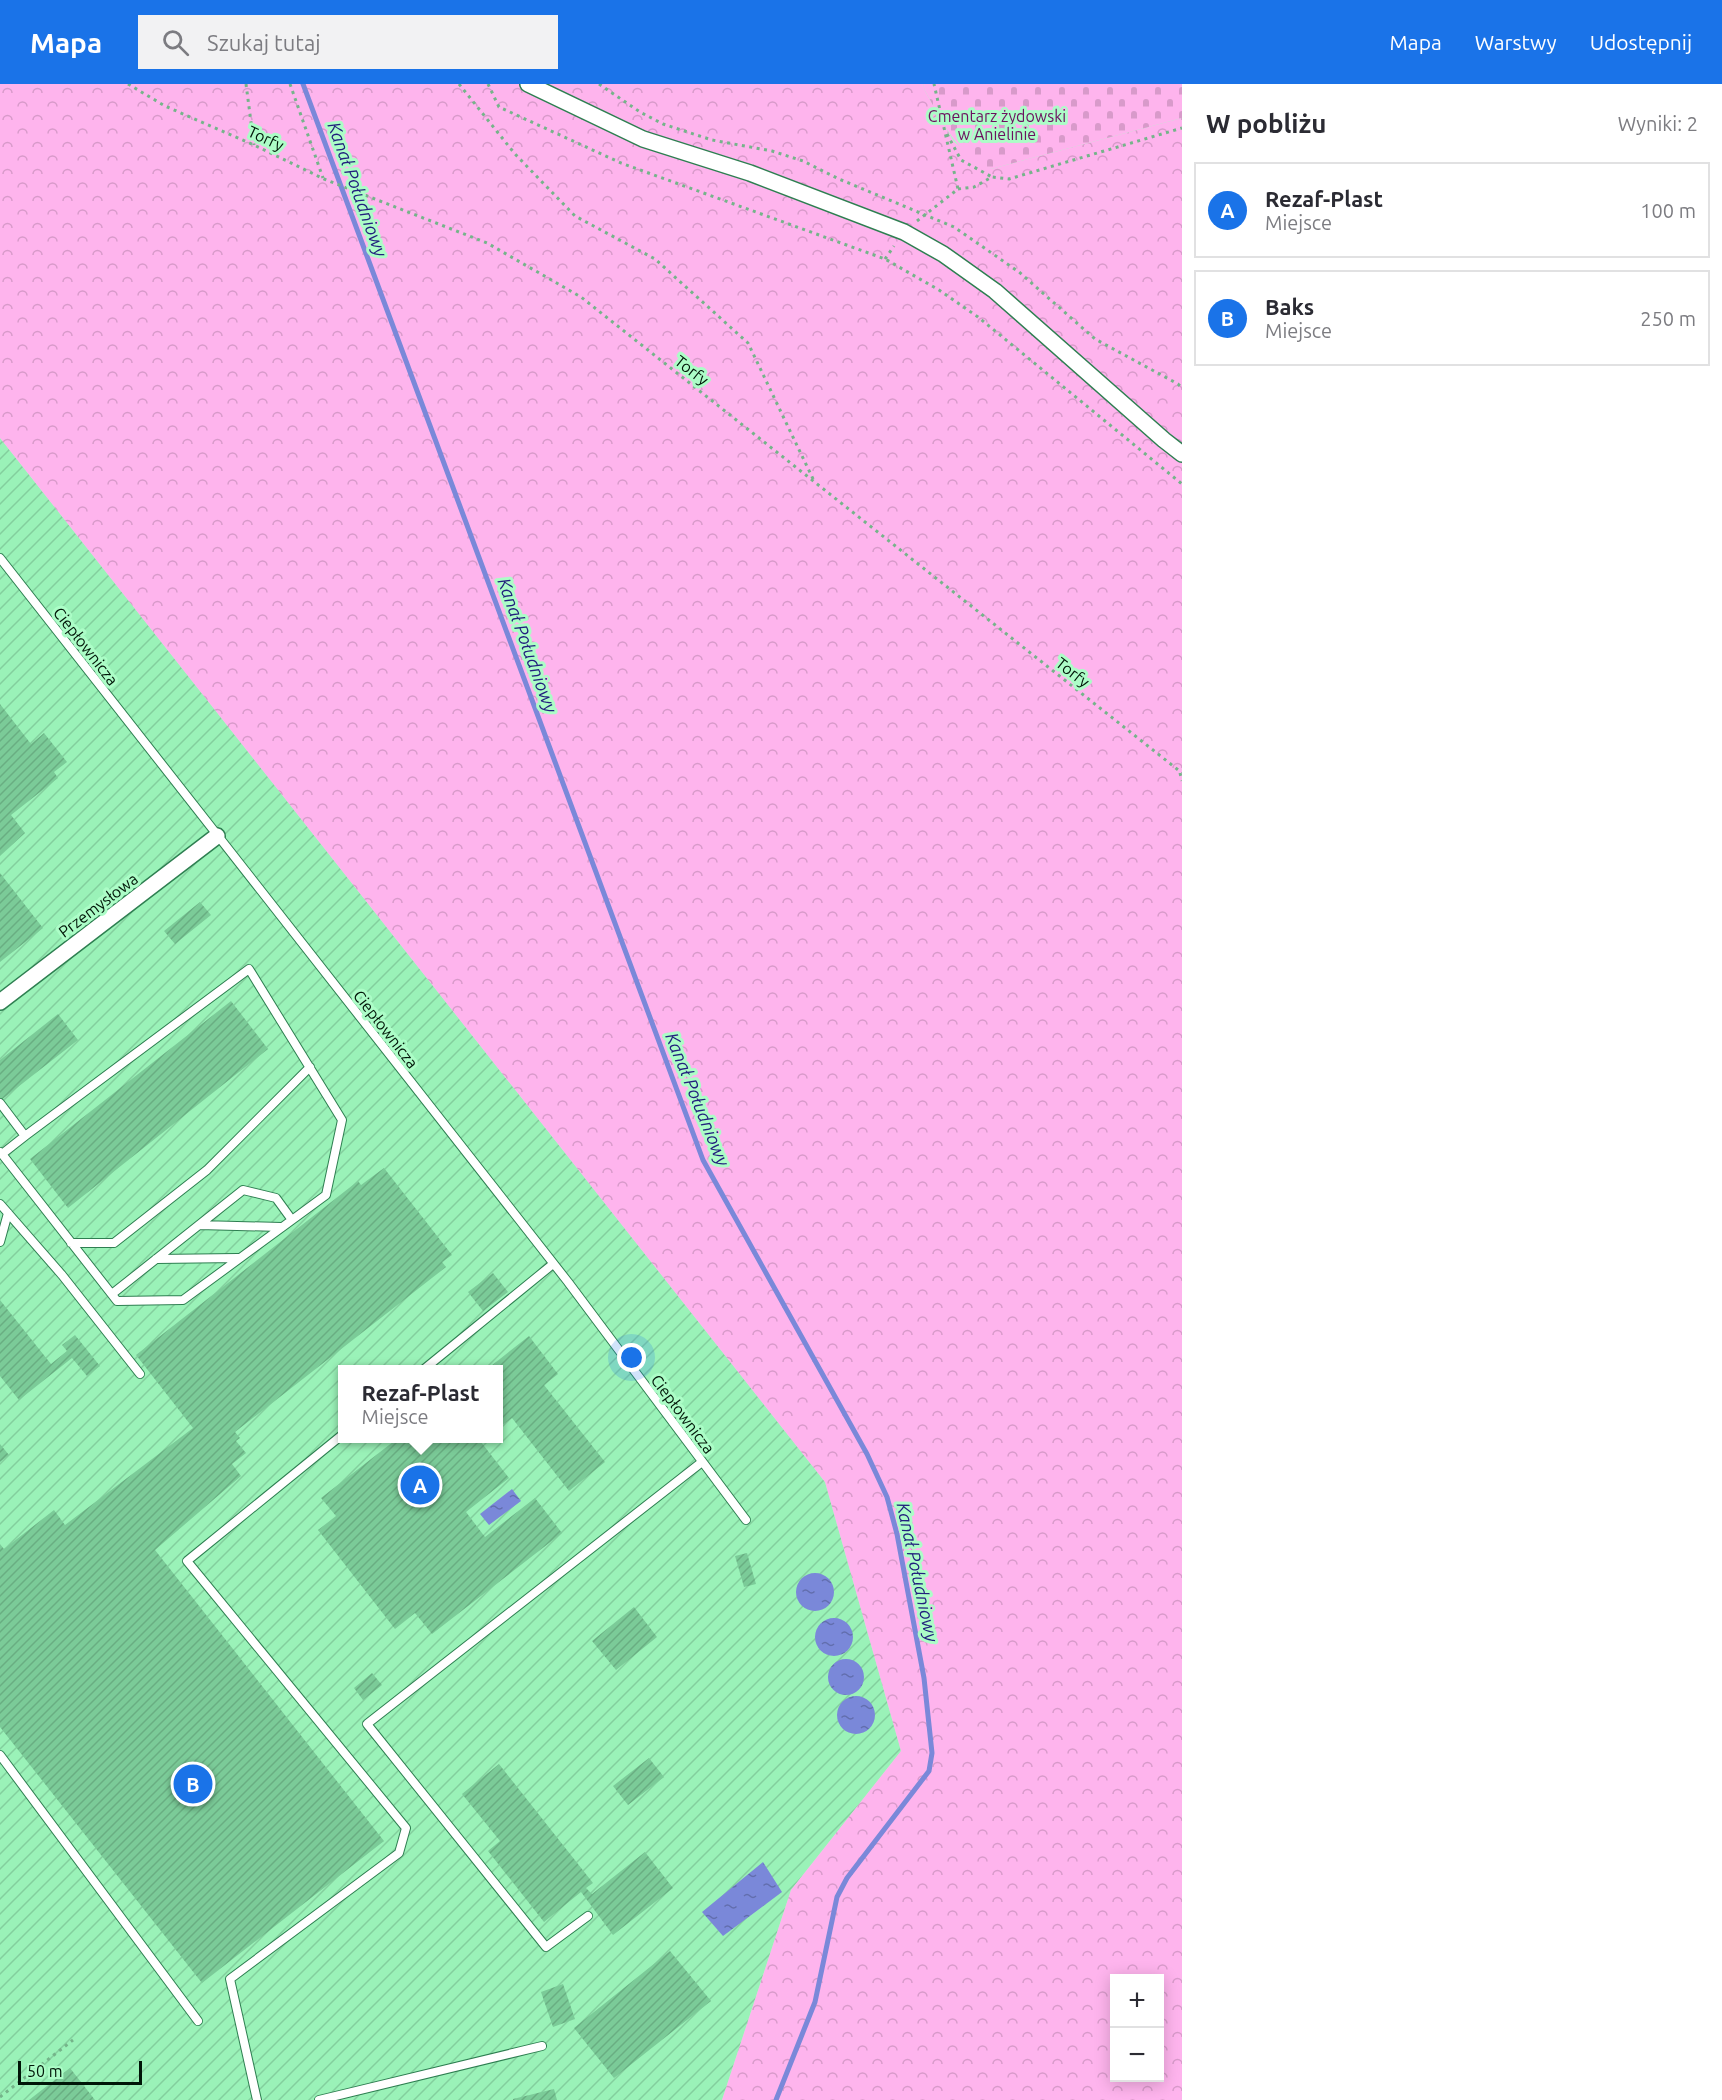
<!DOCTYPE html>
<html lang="pl">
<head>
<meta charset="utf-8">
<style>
	body { margin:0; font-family:Ubuntu,sans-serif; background:#f2f2f3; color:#2b2b33 }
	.controls { position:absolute; right:18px; bottom:18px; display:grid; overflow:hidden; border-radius:0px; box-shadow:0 3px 15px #0003 }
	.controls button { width:54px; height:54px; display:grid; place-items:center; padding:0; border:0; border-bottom:2px solid #e1e1e2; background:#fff; color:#2b2b33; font:30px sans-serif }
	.scale { position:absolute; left:18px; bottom:15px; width:124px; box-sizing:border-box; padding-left:6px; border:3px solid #001608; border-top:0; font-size:16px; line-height:21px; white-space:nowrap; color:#001608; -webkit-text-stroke:4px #acfdc7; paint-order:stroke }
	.you { position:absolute; left:632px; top:1274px; width:21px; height:21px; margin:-15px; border:4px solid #fff; border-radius:50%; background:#1a73e8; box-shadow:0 0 0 9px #1a73e833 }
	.badge { display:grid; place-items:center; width:39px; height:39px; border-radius:50%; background:#1a73e8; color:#fff; font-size:20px; font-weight:700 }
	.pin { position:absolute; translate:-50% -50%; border:3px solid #fff; box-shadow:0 2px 6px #0006 }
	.popup { position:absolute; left:338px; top:1281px; width:165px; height:78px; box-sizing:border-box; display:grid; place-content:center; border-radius:0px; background:#fff; filter:drop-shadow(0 2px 4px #0005); font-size:20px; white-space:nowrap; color:#7c7c81 }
	.popup b { font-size:22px; color:#2b2b33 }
	.popup::after { content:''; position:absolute; left:50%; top:100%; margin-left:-12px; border:12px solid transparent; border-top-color:#fff }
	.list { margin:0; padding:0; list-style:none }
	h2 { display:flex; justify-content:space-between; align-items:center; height:78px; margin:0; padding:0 24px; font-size:26px }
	h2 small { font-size:20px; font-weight:400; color:#7c7c81 }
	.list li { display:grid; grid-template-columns:39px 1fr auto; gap:18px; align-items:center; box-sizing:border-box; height:96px; margin:0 12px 12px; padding:0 12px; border:2px solid #e1e1e2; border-radius:0px }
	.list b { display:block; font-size:22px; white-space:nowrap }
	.list p { margin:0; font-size:20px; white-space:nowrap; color:#7c7c81 }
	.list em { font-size:20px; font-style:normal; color:#7c7c81 }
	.icon { flex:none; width:33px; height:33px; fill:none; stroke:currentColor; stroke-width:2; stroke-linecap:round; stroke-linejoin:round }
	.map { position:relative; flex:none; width:1182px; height:2016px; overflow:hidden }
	header { display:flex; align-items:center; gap:36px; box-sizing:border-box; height:84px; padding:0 30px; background:#1a73e8; color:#fff }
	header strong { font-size:28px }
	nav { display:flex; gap:33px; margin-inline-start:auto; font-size:21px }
	.search { width:420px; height:54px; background:#f2f2f3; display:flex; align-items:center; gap:15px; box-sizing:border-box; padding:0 21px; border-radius:0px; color:#7c7c81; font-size:22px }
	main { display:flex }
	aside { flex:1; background:#fff }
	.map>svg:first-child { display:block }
	.industrial { fill:url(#industrial-furrows); fill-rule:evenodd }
	.forest { fill:url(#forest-crowns); fill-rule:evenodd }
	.cemetery { fill:url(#cemetery-stones) }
	.water { fill:url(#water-ripples) }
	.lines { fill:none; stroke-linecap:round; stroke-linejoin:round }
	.stream { stroke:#7a88d9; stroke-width:5 }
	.building { fill:url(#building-hatch) }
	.lane-casing { stroke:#2e7f51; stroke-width:10 }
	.street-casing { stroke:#2e7f51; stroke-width:18 }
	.path { stroke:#75b48a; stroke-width:3; stroke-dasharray:3 4.5; stroke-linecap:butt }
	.lane { stroke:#fff; stroke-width:8 }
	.street { stroke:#fff; stroke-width:15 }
	.labels { text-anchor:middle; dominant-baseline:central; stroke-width:6; stroke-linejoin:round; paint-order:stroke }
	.park-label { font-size:16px; fill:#6c105f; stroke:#acfdc7 }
	.street-label { font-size:16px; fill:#001608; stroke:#acfdc7 }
	.water-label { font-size:18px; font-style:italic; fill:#22207d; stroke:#acfdc7 }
</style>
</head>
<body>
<header>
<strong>Mapa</strong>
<div class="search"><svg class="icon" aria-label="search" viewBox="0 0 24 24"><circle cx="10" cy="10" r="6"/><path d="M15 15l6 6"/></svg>Szukaj tutaj</div>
<nav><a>Mapa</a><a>Warstwy</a><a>Udostępnij</a></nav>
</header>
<main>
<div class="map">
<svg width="1182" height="2016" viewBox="0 0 1182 2016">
	<defs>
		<pattern id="industrial-furrows" width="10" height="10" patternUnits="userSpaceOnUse" patternTransform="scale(1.5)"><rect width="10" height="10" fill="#9af2b8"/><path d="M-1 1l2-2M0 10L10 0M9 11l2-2" fill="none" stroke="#83cf9d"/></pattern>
		<pattern id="forest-crowns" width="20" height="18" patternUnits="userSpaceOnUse" patternTransform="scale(1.5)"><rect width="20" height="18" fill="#feb4ed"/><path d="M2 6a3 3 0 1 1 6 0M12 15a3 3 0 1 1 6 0" fill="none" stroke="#d89aca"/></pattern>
		<pattern id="cemetery-stones" width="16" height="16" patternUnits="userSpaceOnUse" patternTransform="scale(1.5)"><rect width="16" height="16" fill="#feb4ed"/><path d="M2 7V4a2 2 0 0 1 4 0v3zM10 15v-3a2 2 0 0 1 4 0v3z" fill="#d89aca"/></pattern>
		<pattern id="water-ripples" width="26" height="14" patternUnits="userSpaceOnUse" patternTransform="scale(1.5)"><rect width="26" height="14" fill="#7a88d9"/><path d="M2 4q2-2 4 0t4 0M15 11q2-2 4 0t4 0" fill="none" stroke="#626eae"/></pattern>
		<pattern id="building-hatch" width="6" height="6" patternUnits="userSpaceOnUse" patternTransform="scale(1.5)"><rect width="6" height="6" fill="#7bcb98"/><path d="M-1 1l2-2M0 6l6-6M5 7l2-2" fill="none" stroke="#69ae82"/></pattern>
	</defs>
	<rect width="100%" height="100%" fill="#acfdc7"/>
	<path class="industrial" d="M 0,354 L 825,1398 L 901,1667 L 791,1806 L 722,2016 L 0,2016 ZM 342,1286 L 498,1286 L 498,1354 L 342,1354 Z"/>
	<path class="forest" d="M 0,0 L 923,0 L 925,7 L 954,58 L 991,85 L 1182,34 L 1182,2016 L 722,2016 L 791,1806 L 901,1667 L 825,1398 L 0,354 ZM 1114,1894 L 1160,1894 L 1160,1994 L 1114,1994 Z"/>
	<path class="cemetery" d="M 923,0 L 1182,0 L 1182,34 L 991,85 C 955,69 944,39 925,7 Z"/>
	<path class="water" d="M 512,1405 L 521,1417 L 489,1441 L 480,1430 Z
		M796 1508a19 19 0 1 1 38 0a19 19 0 1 1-38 0Z
		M815 1553a19 19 0 1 1 38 0a19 19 0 1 1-38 0Z
		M828 1593a18 18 0 1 1 36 0a18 18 0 1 1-36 0Z
		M837 1631a19 19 0 1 1 38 0a19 19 0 1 1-38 0Z
		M 763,1778 L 782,1808 L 723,1852 L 702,1828 Z"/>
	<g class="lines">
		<path class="stream" d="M 303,0 L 703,1076 L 867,1370 L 887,1413 L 897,1450 L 924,1594 L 932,1669 L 929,1687 L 847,1794 L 837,1813 L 815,1918 L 776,2016"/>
	</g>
	<path class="building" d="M 0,620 L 31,660 L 44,649 L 67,678 L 54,688 L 58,694 L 11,731 L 25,749 L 0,772 Z
		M 0,789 L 43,844 L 0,878 Z
		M 200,818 L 211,831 L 175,860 L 164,847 Z
		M 231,917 L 268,965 L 68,1124 L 30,1075 Z
		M 58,930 L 78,956 L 0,1017 L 0,976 Z
		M 384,1084 L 452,1171 L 442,1178 L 446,1183 L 235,1348 L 240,1354 L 236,1357 L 246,1369 L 232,1380 L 241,1392 L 155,1466 L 384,1757 L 202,1899 L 0,1643 L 0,1460 L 4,1465 L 54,1426 L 65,1441 L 193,1344 L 136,1271 L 358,1097 L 361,1101 Z
		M 493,1189 L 508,1208 L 483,1227 L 468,1208 Z
		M 0,1216 L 51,1280 L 67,1267 L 62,1261 L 75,1251 L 100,1282 L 87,1292 L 72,1274 L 19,1316 L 0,1292 Z
		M 529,1252 L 558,1290 L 544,1301 L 605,1378 L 569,1407 L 512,1334 L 498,1344 L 498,1286 L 486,1286 Z
		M 398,1354 L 485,1354 L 481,1358 L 509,1394 L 466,1428 L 485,1453 L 535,1414 L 562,1449 L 432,1550 L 415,1529 L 395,1545 L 318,1446 L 336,1432 L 321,1414 Z
		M 0,1360 L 9,1371 L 0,1378 Z
		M 747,1469 L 756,1500 L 744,1503 L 735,1472 Z
		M 634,1523 L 657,1553 L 616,1586 L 592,1557 Z
		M 372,1589 L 382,1601 L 363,1616 L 354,1604 Z
		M 649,1674 L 664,1693 L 628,1721 L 613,1702 Z
		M 499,1680 L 593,1799 L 586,1804 L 592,1810 L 645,1768 L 673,1804 L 613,1851 L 581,1808 L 544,1838 L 488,1767 L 500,1757 L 462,1710 Z
		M 670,1867 L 711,1917 L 614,1994 L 574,1944 Z
		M 563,1900 L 575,1935 L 553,1943 L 541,1908 Z
		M 70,1984 L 95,2016 L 29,2016 Z
		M 554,2005 L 557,2016 L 513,2016 L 513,2015 Z"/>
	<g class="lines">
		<g class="lane-casing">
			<path id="lane" d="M 0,474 L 568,1198 L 746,1436
				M 0,1019 L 25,1052 L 2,1070 L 0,1068
				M 2,1070 L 117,1217 L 183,1216 L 326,1111 L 342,1036 L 249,885 L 25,1052
				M 0,1120 L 62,1191 L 140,1290
				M 199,1141 L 281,1143
				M 0,1158 L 8,1129
				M 71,1159 L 114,1159 L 207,1086 L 310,983
				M 156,1175 L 238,1174
				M 112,1210 L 243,1106 L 276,1114 L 292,1136
				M 423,1286 L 553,1180
				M 0,1671 L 198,1937
				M 588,1832 L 546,1863 L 367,1640 L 702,1378
				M 257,2016 L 230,1895 L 399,1769 L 406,1744 L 187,1477 L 342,1351
				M 319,2016 L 542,1962"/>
		</g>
		<g class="street-casing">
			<path id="street" d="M 528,0 L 643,55 L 750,89 L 904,148 L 943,170 L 995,207 L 1164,356 L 1182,370
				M 0,918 L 217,752"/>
		</g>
		<path class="path" d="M 128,0 L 165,22 L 254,61 L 324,95 L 487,159 L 581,213 L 1182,689
			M 246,0 L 254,61
			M 290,0 L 323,94
			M 459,0 L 515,70 L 575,132 L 655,175 L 748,259 L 814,397
			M 488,0 L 499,23 L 621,79 L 885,175 L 939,206 L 978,233 L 1182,400
			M 599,0 L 640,28 L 663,40 L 712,56 L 772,67 L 803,77 L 839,95 L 954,143 L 1019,188 L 1095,255 L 1178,300 L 1182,304
			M 947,50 L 961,76 L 992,93
			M 958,105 L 974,103 L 992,93 L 1009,95 L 1182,44
			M 917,137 L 958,105 L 934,0
			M 885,175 L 894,162
			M 1180,689 L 1182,697
			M 0,2013 L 73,1956"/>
		<use href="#lane" class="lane"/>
		<use href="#street" class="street"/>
	</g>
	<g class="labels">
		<g class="park-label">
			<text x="997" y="32">Cmentarz żydowski<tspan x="997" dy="18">w Anielinie</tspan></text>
		</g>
		<g class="street-label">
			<text transform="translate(266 54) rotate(25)">Torfy</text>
			<text transform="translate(692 286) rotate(38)">Torfy</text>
			<text transform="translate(86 562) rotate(52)">Ciepłownicza</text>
			<text transform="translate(1073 588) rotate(38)">Torfy</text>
			<text transform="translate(98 821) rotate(-37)">Przemysłowa</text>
			<text transform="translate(386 945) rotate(52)">Ciepłownicza</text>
			<text transform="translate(683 1330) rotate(53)">Ciepłownicza</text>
		</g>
		<g class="water-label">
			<text transform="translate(358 105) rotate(70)">Kanał Południowy</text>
			<text transform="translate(528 561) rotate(70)">Kanał Południowy</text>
			<text transform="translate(698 1015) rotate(68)">Kanał Południowy</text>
			<text transform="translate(918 1488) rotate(78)">Kanał Południowy</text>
		</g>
	</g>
</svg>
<div class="controls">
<button>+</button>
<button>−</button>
</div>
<div class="scale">50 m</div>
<div class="you"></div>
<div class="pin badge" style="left:420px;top:1401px">A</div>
<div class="popup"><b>Rezaf-Plast</b>Miejsce</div>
<div class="pin badge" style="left:193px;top:1700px">B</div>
</div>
<aside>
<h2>W pobliżu<small>Wyniki: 2</small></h2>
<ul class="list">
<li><span class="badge">A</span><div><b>Rezaf-Plast</b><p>Miejsce</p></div><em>100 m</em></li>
<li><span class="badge">B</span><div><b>Baks</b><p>Miejsce</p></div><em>250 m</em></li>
</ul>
</aside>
</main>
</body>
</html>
